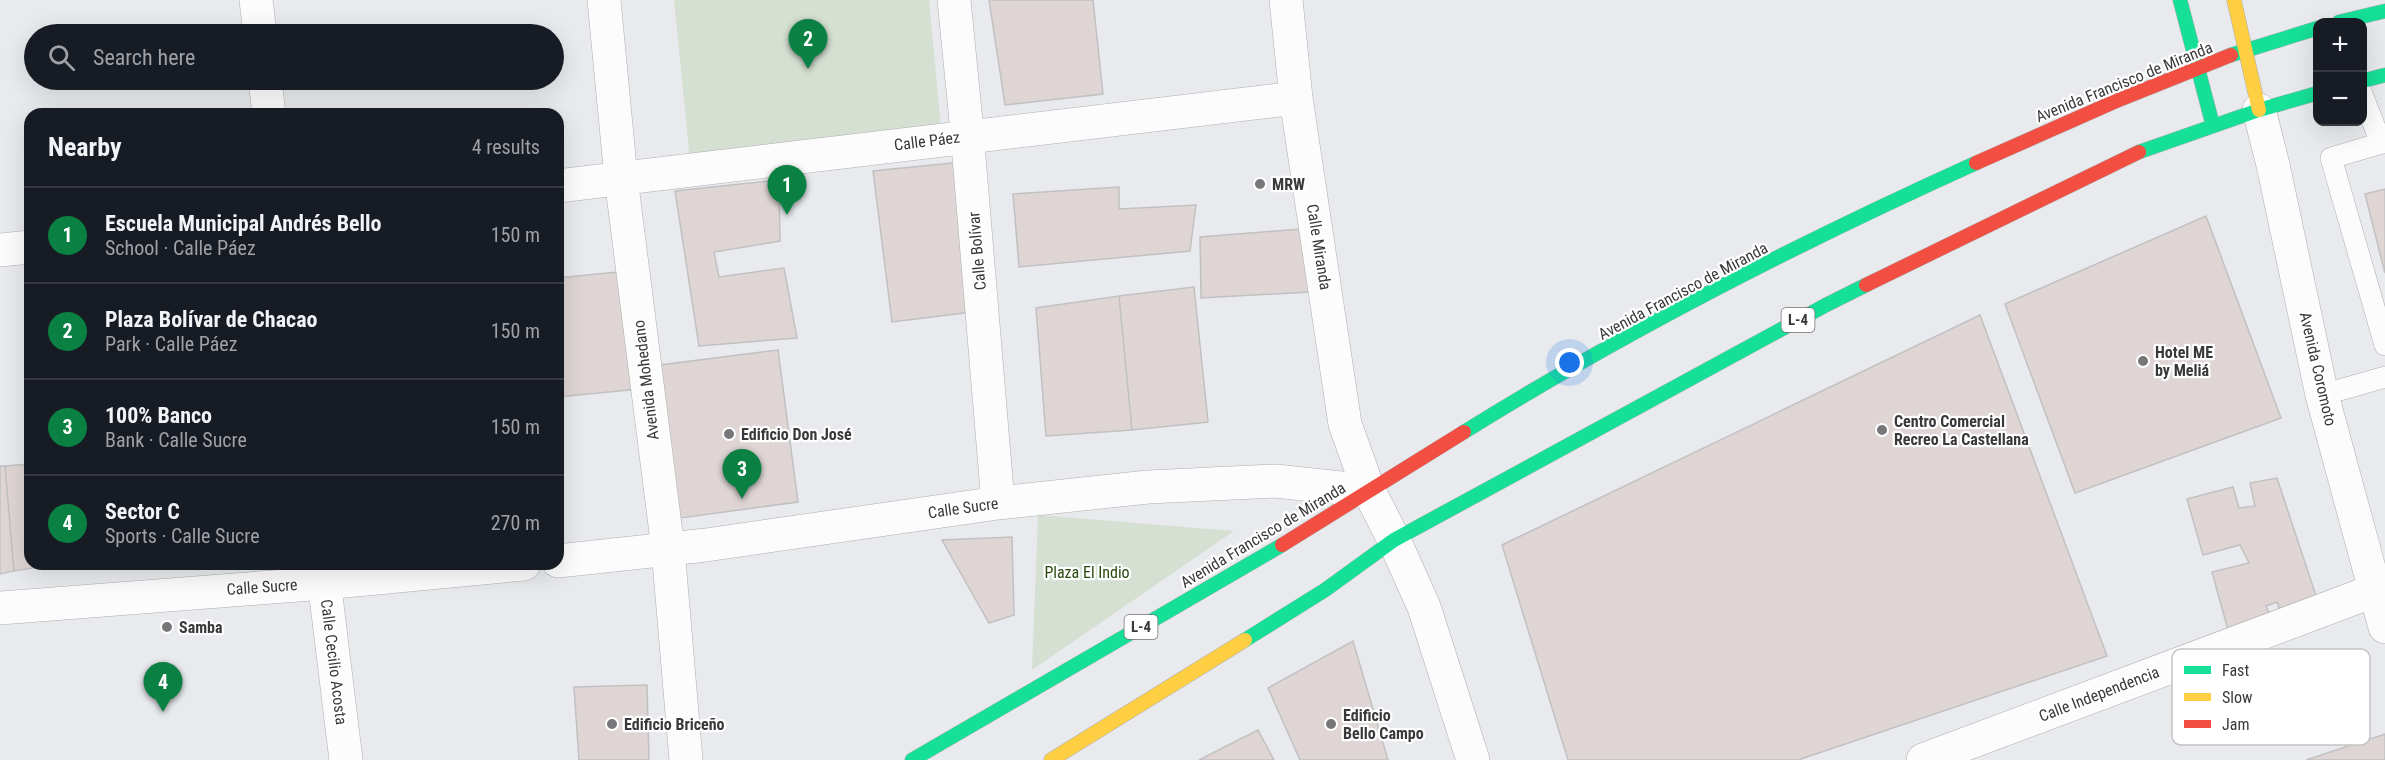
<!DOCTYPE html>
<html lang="en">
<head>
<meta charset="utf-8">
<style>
	body { margin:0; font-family:"Roboto Condensed",sans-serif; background:#20242c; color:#f1f3f6 }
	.controls { position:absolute; right:18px; top:18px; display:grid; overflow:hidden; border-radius:12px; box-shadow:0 6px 24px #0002 }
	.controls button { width:54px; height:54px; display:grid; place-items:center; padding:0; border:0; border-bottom:2px solid #363941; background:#171b24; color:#f1f3f6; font:30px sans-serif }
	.you { position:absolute; left:1570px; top:363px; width:21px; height:21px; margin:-15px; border:4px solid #fff; border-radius:50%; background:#1a73e8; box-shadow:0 0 0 9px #1a73e833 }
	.badge { display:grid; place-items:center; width:39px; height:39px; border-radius:50%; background:#0b8043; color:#fff; font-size:20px; font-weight:700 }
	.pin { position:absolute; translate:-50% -50px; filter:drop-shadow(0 2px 3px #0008) }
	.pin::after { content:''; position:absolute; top:32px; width:21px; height:18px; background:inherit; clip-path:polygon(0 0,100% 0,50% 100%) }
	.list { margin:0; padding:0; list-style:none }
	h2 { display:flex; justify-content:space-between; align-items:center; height:78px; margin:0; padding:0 24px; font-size:26px }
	h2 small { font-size:20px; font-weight:400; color:#9ea1a6 }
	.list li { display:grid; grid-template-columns:39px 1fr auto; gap:18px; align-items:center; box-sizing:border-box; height:96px; padding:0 24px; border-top:2px solid #363941 }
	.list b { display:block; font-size:22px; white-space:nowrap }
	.list p { margin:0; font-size:20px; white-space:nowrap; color:#9ea1a6 }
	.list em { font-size:20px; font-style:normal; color:#9ea1a6 }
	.icon { flex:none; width:33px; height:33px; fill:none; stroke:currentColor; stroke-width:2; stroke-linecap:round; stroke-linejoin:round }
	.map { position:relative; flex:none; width:2385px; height:760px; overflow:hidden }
	.search { position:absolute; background:#171b24; box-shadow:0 6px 24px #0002; left:24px; top:24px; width:540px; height:66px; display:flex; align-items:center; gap:15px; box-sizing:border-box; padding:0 21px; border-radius:33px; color:#9ea1a6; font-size:22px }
	.panel { position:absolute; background:#171b24; box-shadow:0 6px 24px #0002; left:24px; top:108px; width:540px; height:462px; border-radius:18px }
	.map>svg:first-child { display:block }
	.green { fill:#d5dfd2 }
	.building { fill:#dfd5d5; stroke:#c1c1c2; stroke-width:1.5 }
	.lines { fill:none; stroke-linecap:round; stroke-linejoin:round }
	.lane-casing { stroke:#adaeb0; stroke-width:22 }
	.street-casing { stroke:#adaeb0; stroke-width:34 }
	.fast-casing { stroke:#adaeb0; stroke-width:15 }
	.slow-casing { stroke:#adaeb0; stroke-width:15 }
	.jam-casing { stroke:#adaeb0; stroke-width:15 }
	.lane { stroke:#fcfcfc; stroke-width:21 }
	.street { stroke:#fcfcfc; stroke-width:33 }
	.fast { stroke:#16e098; stroke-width:14 }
	.slow { stroke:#ffcf43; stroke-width:14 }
	.jam { stroke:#f24e42; stroke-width:14 }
	.poi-dot { fill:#77777a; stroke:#fff; stroke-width:2 }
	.labels { text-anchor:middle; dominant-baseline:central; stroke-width:4.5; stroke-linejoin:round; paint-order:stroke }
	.shield { fill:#fff; stroke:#747476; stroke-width:1.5 }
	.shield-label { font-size:15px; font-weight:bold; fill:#39393b }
	.street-label { font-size:16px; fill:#39393b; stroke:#fff }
	.poi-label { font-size:16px; font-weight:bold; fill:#39393b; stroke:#fff; text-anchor:start }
	.park-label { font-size:16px; fill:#27480f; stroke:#fff }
	.key { fill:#fff; stroke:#c4c4c4; stroke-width:1.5 }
	.key-label { font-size:16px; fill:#39393b }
</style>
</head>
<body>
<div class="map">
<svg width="2385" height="760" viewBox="0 0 2385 760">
	<rect width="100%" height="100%" fill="#e9eaee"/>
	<path class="green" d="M 674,0 L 929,0 L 942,137 L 690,161 Z
		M 1038,515 L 1234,531 L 1032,670 Z"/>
	<path class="building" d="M 989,0 L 1093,0 L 1103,94 L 1005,105 Z
		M 962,162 L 972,312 L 892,322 L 873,171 Z
		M 779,180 L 780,241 L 714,252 L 719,277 L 784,268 L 797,338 L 699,346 L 675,191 Z
		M 1119,187 L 1119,209 L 1196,205 L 1190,251 L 1019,267 L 1013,194 Z
		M 2385,189 L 2385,273 L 2365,194 Z
		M 2206,216 L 2281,418 L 2075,493 L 2005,304 Z
		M 1301,229 L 1310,292 L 1201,298 L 1200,237 Z
		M 627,271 L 639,389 L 558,397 L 558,278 Z
		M 1194,287 L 1208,422 L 1132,430 L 1119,296 Z
		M 1119,296 L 1132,430 L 1046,436 L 1036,308 Z
		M 1980,315 L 2107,656 L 1798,760 L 1568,760 L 1502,545 Z
		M 778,350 L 798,502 L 680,518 L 660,365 Z
		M 30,464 L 30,564 L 58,564 L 14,571 L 5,466 Z
		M 0,466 L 5,466 L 14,571 L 0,574 Z
		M 2277,478 L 2319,605 L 2281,614 L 2277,602 L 2266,606 L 2271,618 L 2228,630 L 2212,572 L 2249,563 L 2240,545 L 2203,555 L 2187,499 L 2233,487 L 2239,508 L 2255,506 L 2250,483 Z
		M 1012,537 L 1014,615 L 989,623 L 942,540 Z
		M 1353,641 L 1388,760 L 1300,760 L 1268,688 Z
		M 647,685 L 649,760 L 579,760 L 574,687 Z
		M 1258,730 L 1274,760 L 1199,760 Z
		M 2385,734 L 2385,760 L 2306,760 Z"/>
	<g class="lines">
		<g class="lane-casing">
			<path id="lane" d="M 2362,94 L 2381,143
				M 2385,142 L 2331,158 L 2385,345
				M 2322,395 L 2385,377"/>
		</g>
		<g class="street-casing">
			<path id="street" d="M 256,0 L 260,34
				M 604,0 L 621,178 L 668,549 L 686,760
				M 954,0 L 966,121 L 998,503
				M 1286,0 L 1296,98 L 1345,424 L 1369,491 L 1394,540 L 1424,607 L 1473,760
				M 265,80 L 269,114
				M 2259,110 L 2273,165 L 2322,395 L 2385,627
				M 558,186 L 1296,98
				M 0,250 L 30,247
				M 558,561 L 706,545 L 998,503 L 1148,487 L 1275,481 L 1369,491
				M 322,564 L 346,760
				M 0,608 L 324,583 L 524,564
				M 1923,760 L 2376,590"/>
		</g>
		<g class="fast-casing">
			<path id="fast" d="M 2180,0 L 2213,126
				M 2339,22 L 2385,11
				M 2231,55 L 2318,28
				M 2362,81 L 2385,75
				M 2139,152 L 2259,110 L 2318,93
				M 1464,432 C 1628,330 1801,242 1976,163
				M 1245,640 L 1325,590 L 1394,540 L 1826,305 L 1866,285
				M 912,760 L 1282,545"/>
		</g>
		<g class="slow-casing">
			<path id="slow" d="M 2234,0 L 2259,110
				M 1051,760 L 1245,640"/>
		</g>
		<g class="jam-casing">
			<path id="jam" d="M 1976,163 L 2116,101 L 2231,55
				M 1866,285 L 2139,152
				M 1282,545 L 1464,432"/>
		</g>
		<use href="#lane" class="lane"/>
		<use href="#street" class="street"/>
		<use href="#fast" class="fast"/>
		<use href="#slow" class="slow"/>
		<use href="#jam" class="jam"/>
	</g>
	<g class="poi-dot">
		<circle cx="1260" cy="184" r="6"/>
		<circle cx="2143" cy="361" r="6"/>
		<circle cx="1882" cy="430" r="6"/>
		<circle cx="729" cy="434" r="6"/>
		<circle cx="167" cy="627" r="6"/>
		<circle cx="612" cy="724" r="6"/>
		<circle cx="1331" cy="724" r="6"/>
	</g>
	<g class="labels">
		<g class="shield">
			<rect x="1781.5" y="308" width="33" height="24" rx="4.5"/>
			<rect x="1124.5" y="615" width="33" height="24" rx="4.5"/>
		</g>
		<g class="shield-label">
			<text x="1798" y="320">L-4</text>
			<text x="1141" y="627">L-4</text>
		</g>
		<g class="street-label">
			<text transform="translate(2124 82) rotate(-22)">Avenida Francisco de Miranda</text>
			<text transform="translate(927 141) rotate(-7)">Calle Páez</text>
			<text transform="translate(1319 247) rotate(81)">Calle Miranda</text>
			<text transform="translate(977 251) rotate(-95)">Calle Bolívar</text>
			<text transform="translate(1683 291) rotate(-28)">Avenida Francisco de Miranda</text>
			<text transform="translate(2318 369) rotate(77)">Avenida Coromoto</text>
			<text transform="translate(646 380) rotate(-97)">Avenida Mohedano</text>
			<text transform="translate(963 508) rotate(-8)">Calle Sucre</text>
			<text transform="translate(1263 535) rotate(-31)">Avenida Francisco de Miranda</text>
			<text transform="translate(262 587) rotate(-4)">Calle Sucre</text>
			<text transform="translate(334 662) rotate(83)">Calle Cecilio Acosta</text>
			<text transform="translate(2099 694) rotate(-21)">Calle Independencia</text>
		</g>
		<g class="poi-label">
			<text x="1272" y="184">MRW</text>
			<text x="2155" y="352">Hotel ME<tspan x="2155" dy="18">by Meliá</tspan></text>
			<text x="1894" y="421">Centro Comercial<tspan x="1894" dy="18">Recreo La Castellana</tspan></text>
			<text x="741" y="434">Edificio Don José</text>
			<text x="179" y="627">Samba</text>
			<text x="1343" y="715">Edificio<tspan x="1343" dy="18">Bello Campo</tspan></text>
			<text x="624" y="724">Edificio Briceño</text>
		</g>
		<g class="park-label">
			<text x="1087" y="572">Plaza El Indio</text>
		</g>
	</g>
	<rect x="2172" y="649" width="198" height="96" rx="9" class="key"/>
	<rect x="2184" y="666" width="27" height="8" fill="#16e098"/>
	<rect x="2184" y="693" width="27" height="8" fill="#ffcf43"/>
	<rect x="2184" y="720" width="27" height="8" fill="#f24e42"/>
	<g class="key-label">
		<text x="2222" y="676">Fast</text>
		<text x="2222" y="703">Slow</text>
		<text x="2222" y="730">Jam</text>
	</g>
</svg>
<div class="controls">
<button>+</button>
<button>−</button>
</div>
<div class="you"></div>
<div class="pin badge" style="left:787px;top:215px">1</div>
<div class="pin badge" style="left:808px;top:69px">2</div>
<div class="pin badge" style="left:742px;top:499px">3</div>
<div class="pin badge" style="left:163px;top:712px">4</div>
<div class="search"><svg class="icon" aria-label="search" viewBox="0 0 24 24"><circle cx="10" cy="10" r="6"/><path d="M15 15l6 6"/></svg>Search here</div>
<section class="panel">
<h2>Nearby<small>4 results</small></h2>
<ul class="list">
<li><span class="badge">1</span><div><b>Escuela Municipal Andrés Bello</b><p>School · Calle Páez</p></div><em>150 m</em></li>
<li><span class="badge">2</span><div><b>Plaza Bolívar de Chacao</b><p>Park · Calle Páez</p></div><em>150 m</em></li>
<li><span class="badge">3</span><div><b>100% Banco</b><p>Bank · Calle Sucre</p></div><em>150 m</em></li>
<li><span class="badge">4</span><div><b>Sector C</b><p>Sports · Calle Sucre</p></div><em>270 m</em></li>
</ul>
</section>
</div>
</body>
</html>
